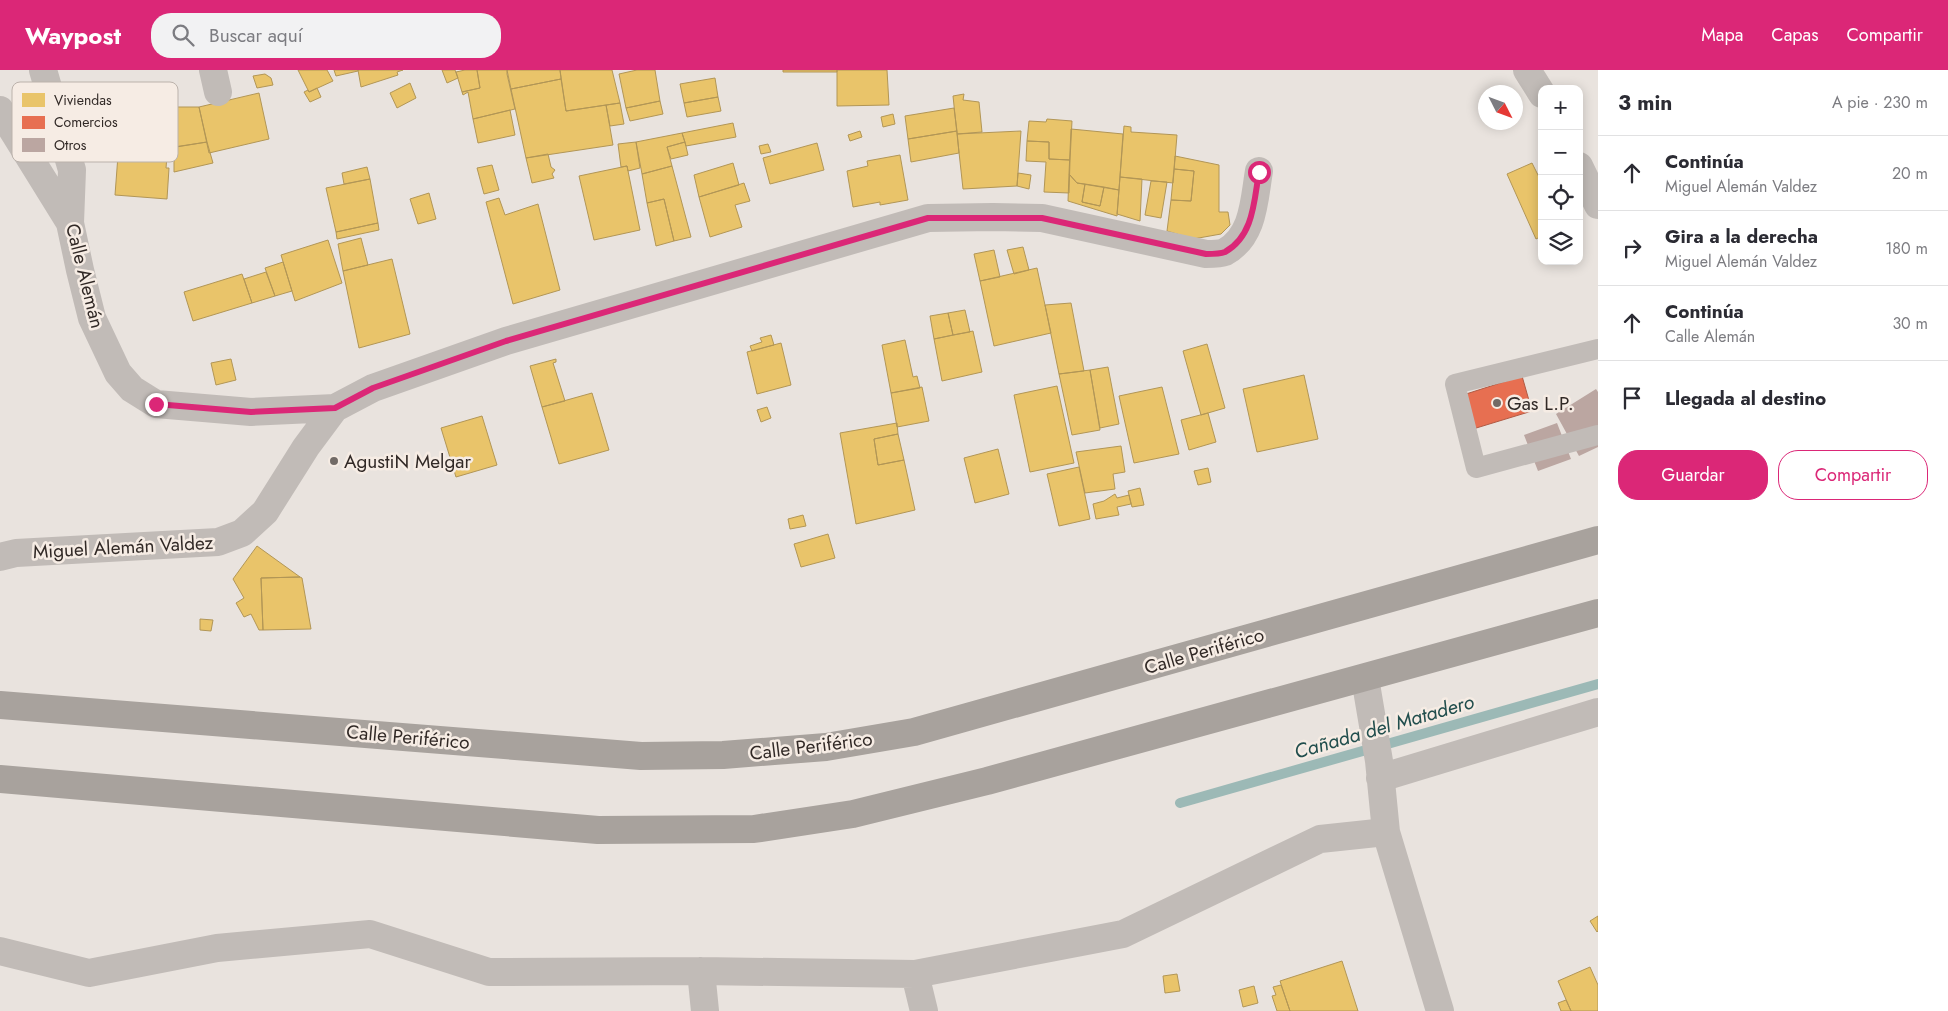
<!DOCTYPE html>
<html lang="es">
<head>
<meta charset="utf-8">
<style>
	body { margin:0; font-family:Jost,sans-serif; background:#f2f2f3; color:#2b2b33 }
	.controls { position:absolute; right:15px; top:15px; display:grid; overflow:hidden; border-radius:10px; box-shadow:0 2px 12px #0003 }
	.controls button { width:45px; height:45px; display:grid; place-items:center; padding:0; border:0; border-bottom:1px solid #e1e1e2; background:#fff; color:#2b2b33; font:25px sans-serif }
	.compass { position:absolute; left:1478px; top:15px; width:45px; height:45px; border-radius:50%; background:#fff; box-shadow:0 2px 12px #0003; rotate:132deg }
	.stop { position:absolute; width:15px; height:15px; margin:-11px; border:4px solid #db2777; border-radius:50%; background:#fff }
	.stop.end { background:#db2777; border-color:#fff; box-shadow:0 1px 5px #0008 }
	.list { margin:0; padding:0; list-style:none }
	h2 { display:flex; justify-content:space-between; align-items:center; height:65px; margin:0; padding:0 20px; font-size:21px }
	h2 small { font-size:16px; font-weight:400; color:#7c7c81 }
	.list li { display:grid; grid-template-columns:32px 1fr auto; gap:15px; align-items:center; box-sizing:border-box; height:75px; padding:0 20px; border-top:1px solid #e1e1e2 }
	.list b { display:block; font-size:19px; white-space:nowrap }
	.list p { margin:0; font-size:16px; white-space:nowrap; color:#7c7c81 }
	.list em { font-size:16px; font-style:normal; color:#7c7c81 }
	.actions { display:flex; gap:10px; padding:15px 20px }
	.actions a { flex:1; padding:11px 0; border:1px solid #db2777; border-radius:20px; text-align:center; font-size:18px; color:#db2777 }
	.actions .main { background:#db2777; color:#fff }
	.icon { flex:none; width:28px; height:28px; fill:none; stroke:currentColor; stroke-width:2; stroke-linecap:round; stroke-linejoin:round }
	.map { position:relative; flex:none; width:1598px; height:941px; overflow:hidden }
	header { display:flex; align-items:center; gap:30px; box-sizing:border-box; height:70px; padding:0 25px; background:#db2777; color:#fff }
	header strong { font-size:24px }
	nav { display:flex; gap:28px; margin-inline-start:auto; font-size:18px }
	.search { width:350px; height:45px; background:#f2f2f3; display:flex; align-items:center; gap:12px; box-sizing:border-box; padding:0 18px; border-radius:20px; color:#7c7c81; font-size:19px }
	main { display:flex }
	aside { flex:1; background:#fff }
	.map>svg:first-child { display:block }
	.homes { fill:#e9c46a; stroke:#b29656 }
	.shops { fill:#e76f51; stroke:#b05a44 }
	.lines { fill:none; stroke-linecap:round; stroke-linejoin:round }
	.stream { stroke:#9cb9b6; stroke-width:10 }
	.building { fill:#bba6a1 }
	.lane { stroke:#c1bbb7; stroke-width:20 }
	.street { stroke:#c1bbb7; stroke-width:28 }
	.highway { stroke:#a8a29d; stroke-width:28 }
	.route { stroke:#db2777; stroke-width:6 }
	.poi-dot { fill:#716a66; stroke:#f6ece4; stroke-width:2 }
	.labels { text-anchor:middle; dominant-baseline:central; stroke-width:5; stroke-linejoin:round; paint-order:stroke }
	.street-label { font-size:19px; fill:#312926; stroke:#f6ece4 }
	.poi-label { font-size:19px; fill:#312926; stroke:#f6ece4; text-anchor:start }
	.water-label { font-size:20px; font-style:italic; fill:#214e4d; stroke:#f6ece4 }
	.key { fill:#f6ece4; stroke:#bbb2ab; stroke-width:1 }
	.key-label { font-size:14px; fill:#312926 }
</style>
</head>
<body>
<header>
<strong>Waypost</strong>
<div class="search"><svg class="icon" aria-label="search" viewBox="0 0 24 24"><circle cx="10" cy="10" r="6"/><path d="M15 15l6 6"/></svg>Buscar aquí</div>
<nav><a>Mapa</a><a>Capas</a><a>Compartir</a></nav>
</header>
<main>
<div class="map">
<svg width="1598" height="941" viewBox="0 0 1598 941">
	<rect width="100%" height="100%" fill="#e9e3de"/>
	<path class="homes" d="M 298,0 L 327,0 L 333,11 L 309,22 Z
		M 334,0 L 358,0 L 358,1 L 336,6 Z
		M 403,0 L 397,2 L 398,5 L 361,17 L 358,0 Z
		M 442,0 L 455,0 L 458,8 L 447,13 Z
		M 465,0 L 477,0 L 480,18 L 462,22 L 456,2 Z
		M 477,0 L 508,0 L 507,0 L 507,4 L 515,39 L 473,49 L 468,22 L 463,25 L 462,22 L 480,18 Z
		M 507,0 L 560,0 L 561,9 L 511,19 Z
		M 560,0 L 612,0 L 620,33 L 566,41 Z
		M 637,0 L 655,0 L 660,31 L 626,38 L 619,4 Z
		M 783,0 L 837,0 L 837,2 L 783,2 Z
		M 837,0 L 887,0 L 889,35 L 837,36 Z
		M 265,4 L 271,8 L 273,15 L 257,18 L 253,6 Z
		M 715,8 L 718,27 L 684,33 L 680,14 Z
		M 561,9 L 566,41 L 606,35 L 613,75 L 526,88 L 511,19 Z
		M 410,13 L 416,28 L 397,38 L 390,23 Z
		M 317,18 L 321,27 L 310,32 L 304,22 L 308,20 L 309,22 Z
		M 259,23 L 269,69 L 209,83 L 199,37 Z
		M 964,24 L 963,30 L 979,32 L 982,62 L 957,64 L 953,26 Z
		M 718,27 L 721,41 L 687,47 L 684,33 Z
		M 660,31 L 663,44 L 630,51 L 626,38 Z
		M 620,33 L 624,54 L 610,56 L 606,35 Z
		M 140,37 L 199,37 L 207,72 L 170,78 L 170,74 L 138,73 Z
		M 954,38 L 957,61 L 908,69 L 905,46 Z
		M 510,40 L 515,65 L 478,73 L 473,49 Z
		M 893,44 L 895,54 L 883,57 L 881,47 Z
		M 1047,49 L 1072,51 L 1070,90 L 1049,89 L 1049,72 L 1027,71 L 1029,51 L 1046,52 Z
		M 733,53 L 736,67 L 686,76 L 682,63 Z
		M 1124,56 L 1131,57 L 1131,62 L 1177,65 L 1173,113 L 1120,107 Z
		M 1071,59 L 1123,64 L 1119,120 L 1077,113 L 1069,104 Z
		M 860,61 L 862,67 L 850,71 L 848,65 Z
		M 957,61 L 959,83 L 911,92 L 908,69 Z
		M 1021,61 L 1017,116 L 963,119 L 957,64 Z
		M 682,63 L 685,72 L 667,77 L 672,96 L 642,104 L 636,72 Z
		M 1027,71 L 1049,72 L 1049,89 L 1070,90 L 1069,123 L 1044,122 L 1046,92 L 1026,91 Z
		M 119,72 L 168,74 L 166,98 L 169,98 L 167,129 L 115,125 Z
		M 207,72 L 213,93 L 174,102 L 174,77 Z
		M 636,72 L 640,98 L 628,101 L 627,96 L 621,97 L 618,74 Z
		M 685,72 L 688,85 L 671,89 L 667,77 Z
		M 817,73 L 824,100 L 770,114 L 763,88 Z
		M 768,74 L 771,82 L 761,84 L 759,76 Z
		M 548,84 L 551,97 L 555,100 L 552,104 L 554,108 L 532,113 L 526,88 Z
		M 900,85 L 908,130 L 880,135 L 880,132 L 853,137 L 847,101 L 868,96 L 867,91 Z
		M 1175,86 L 1219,95 L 1219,142 L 1228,142 L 1230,155 L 1221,164 L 1193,169 L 1167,161 L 1171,130 L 1191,131 L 1194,101 L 1174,99 Z
		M 733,93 L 739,115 L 699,127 L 694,105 Z
		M 1532,93 L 1542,113 L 1542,166 L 1536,169 L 1507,104 Z
		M 492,95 L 499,120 L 484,124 L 477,98 Z
		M 627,96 L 640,160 L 594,170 L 579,106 Z
		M 672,96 L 691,167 L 674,171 L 664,129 L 647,133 L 642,104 Z
		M 367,97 L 370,109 L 344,114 L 342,103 Z
		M 1174,99 L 1194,101 L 1191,131 L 1171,130 Z
		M 1018,103 L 1031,105 L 1029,119 L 1017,116 Z
		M 1069,104 L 1077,113 L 1085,114 L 1082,132 L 1100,136 L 1104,117 L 1119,120 L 1117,146 L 1068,131 Z
		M 1120,107 L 1142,109 L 1140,151 L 1117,144 Z
		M 370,109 L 378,153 L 336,162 L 326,118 Z
		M 1151,111 L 1167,112 L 1161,148 L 1145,145 Z
		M 744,113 L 750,131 L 735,135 L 742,157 L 710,167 L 699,127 Z
		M 1085,114 L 1104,117 L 1100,136 L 1082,132 Z
		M 429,123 L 436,149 L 418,154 L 410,129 Z
		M 499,128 L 505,145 L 538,134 L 560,220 L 513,234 L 486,132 Z
		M 664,129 L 674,171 L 656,176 L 647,133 Z
		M 378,153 L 379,160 L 337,169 L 336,162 Z
		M 361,168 L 368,195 L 343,201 L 338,174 Z
		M 328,170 L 342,213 L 295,231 L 281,185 Z
		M 1023,177 L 1029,200 L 1014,204 L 1007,180 Z
		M 994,180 L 1000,207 L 980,211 L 974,184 Z
		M 392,189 L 410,264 L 359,278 L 343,201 Z
		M 283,192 L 292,221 L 275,226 L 265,198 Z
		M 1037,198 L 1051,263 L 994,276 L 980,211 Z
		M 266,202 L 275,226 L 252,233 L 244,209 Z
		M 242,204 L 252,233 L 193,251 L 184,222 Z
		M 1071,233 L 1084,301 L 1059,304 L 1045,235 Z
		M 965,240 L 970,262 L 953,265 L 948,243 Z
		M 948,243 L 953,265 L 934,269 L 930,246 Z
		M 973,261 L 982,302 L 942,311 L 934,269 Z
		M 771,265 L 774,275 L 752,281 L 750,276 L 762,272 L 760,268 Z
		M 905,270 L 913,307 L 917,306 L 920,318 L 891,323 L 882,275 Z
		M 781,273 L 791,315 L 757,324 L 747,282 Z
		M 1207,274 L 1225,338 L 1201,345 L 1183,281 Z
		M 231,289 L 236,310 L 216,315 L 211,293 Z
		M 556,289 L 556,292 L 553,293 L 565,331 L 542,337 L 530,296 Z
		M 1108,297 L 1119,354 L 1100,358 L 1090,300 Z
		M 1090,300 L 1100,360 L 1072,365 L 1059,304 Z
		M 1304,305 L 1318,369 L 1257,382 L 1243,319 Z
		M 1057,316 L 1074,393 L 1030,402 L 1014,325 Z
		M 922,317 L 929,351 L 897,357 L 891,323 Z
		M 1162,317 L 1179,384 L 1134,393 L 1119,326 Z
		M 592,323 L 609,380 L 559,394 L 542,337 Z
		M 767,337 L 771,348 L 761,352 L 757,340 Z
		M 1208,343 L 1216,372 L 1189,380 L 1181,350 Z
		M 482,346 L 497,395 L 456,407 L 441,358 Z
		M 897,353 L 898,364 L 874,369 L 878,395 L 904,390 L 915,440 L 856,454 L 840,363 Z
		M 898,364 L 904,390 L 878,395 L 874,369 Z
		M 1121,376 L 1125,402 L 1113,404 L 1115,419 L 1085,423 L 1076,382 Z
		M 998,379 L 1009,424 L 975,433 L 964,388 Z
		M 1079,397 L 1090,449 L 1059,456 L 1047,404 Z
		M 1208,398 L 1211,412 L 1198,415 L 1194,401 Z
		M 1140,418 L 1144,435 L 1132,437 L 1128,421 Z
		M 1115,424 L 1117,428 L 1129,425 L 1131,434 L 1117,437 L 1119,445 L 1096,449 L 1093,434 L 1104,431 Z
		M 803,445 L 806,456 L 790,459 L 788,449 Z
		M 828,464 L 835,488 L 801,497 L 794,474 Z
		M 257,476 L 300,507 L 261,508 L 263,560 L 259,560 L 251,544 L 244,547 L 236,533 L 244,528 L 233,509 Z
		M 300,507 L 302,508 L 311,559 L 263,560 L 261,508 Z
		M 200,549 L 213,550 L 211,561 L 200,560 Z
		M 1598,846 L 1598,861 L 1597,862 L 1590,851 Z
		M 1342,891 L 1358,941 L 1290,941 L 1280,911 Z
		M 1590,897 L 1598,915 L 1598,941 L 1571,941 L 1558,911 Z
		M 1177,904 L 1180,921 L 1165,923 L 1163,906 Z
		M 1281,915 L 1290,941 L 1277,941 L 1272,926 L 1276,925 L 1273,917 Z
		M 1254,916 L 1258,933 L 1243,937 L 1239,920 Z
		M 1566,930 L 1571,941 L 1561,941 L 1558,933 Z"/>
	<path class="shops" d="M 1522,306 L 1532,341 L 1473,359 L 1463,325 Z"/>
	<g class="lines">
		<path class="stream" d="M 1180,733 L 1598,614"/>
	</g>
	<path class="building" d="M 1596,319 L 1598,322 L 1598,377 L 1579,386 L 1556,344 Z
		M 1557,353 L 1571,389 L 1538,401 L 1524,365 Z"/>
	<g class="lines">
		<path class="lane" d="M 1598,279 L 1455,314 L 1476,398 L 1598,365"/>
		<path class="street" d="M 43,0 L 72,100 L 70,153 L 80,200 L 92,248 L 118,303 L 132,319 L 156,334 L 251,342 L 335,338
			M 213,0 L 218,22
			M 1527,0 L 1542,24
			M 0,40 L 70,153
			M 1579,96 L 1598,135
			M 0,487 L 16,483 L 218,472 L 242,463 L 265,442 L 306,377 L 335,338 L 373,318 L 506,271 L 928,148 L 993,147 L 1042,148 L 1206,184 C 1211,184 1220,184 1225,182 C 1254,166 1254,130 1259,101
			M 1365,608 L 1379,691 L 1386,762 L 1440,941
			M 1380,708 L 1598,642
			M 0,881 L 89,903 L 217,878 L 370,864 L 489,902 L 701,901 L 915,904 L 1123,864 L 1320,769 L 1386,762
			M 701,901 L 705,941
			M 915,904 L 924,941"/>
		<path class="highway" d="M 0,635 L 641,686 L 723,685 L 826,677 L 914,662 L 1598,470
			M 0,709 L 598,760 L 754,759 L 853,744 L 987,711 L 1598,543"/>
	</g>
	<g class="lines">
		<path class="route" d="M 156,334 L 251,342 L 335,338 L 373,318 L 506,271 L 928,148 L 1042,148 L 1206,184 C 1211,184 1220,184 1225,182 C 1254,166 1254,130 1259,102"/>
	</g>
	<g class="poi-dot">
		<circle cx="1497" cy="333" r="5"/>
		<circle cx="334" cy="391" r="5"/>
	</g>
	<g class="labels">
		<g class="street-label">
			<text transform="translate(85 206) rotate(76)">Calle Alemán</text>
			<text transform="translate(123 477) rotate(-3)">Miguel Alemán Valdez</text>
			<text transform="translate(1204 581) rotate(-16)">Calle Periférico</text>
			<text transform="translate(408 667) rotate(5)">Calle Periférico</text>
			<text transform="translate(811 676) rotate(-7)">Calle Periférico</text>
		</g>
		<g class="poi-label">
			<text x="1507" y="333">Gas L.P.</text>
			<text x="344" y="391">AgustiN Melgar</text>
		</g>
		<g class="water-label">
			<text transform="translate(1384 657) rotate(-16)">Cañada del Matadero</text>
		</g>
	</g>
	<rect x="12" y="12" width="166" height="80" rx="8" class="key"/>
	<rect x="22" y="23" width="23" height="14" fill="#e9c46a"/>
	<rect x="22" y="46" width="23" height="13" fill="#e76f51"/>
	<rect x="22" y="68" width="23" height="14" fill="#bba6a1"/>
	<g class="key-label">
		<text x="54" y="35">Viviendas</text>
		<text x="54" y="57">Comercios</text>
		<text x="54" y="80">Otros</text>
	</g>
</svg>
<div class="controls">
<button>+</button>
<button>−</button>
<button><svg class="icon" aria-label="locate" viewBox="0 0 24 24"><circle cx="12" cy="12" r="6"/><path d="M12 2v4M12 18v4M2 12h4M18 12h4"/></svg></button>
<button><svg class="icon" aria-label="layers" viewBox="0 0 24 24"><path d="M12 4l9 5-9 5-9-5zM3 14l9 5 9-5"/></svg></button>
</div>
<svg class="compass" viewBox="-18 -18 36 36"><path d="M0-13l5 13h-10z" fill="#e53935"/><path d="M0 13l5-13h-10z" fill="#7c7c81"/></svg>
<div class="stop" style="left:1259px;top:102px"></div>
<div class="stop end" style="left:156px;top:334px"></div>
</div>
<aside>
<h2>3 min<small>A pie · 230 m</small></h2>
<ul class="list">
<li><svg class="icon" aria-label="ahead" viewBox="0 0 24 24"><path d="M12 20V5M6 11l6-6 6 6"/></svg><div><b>Continúa</b><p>Miguel Alemán Valdez</p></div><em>20 m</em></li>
<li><svg class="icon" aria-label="right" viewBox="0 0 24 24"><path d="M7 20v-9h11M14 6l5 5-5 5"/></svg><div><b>Gira a la derecha</b><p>Miguel Alemán Valdez</p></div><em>180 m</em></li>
<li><svg class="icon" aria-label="ahead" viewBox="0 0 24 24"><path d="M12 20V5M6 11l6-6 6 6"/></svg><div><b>Continúa</b><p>Calle Alemán</p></div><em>30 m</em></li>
<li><svg class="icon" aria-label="arrive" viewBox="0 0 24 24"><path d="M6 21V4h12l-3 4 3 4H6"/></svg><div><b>Llegada al destino</b></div></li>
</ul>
<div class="actions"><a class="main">Guardar</a><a>Compartir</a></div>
</aside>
</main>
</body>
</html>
